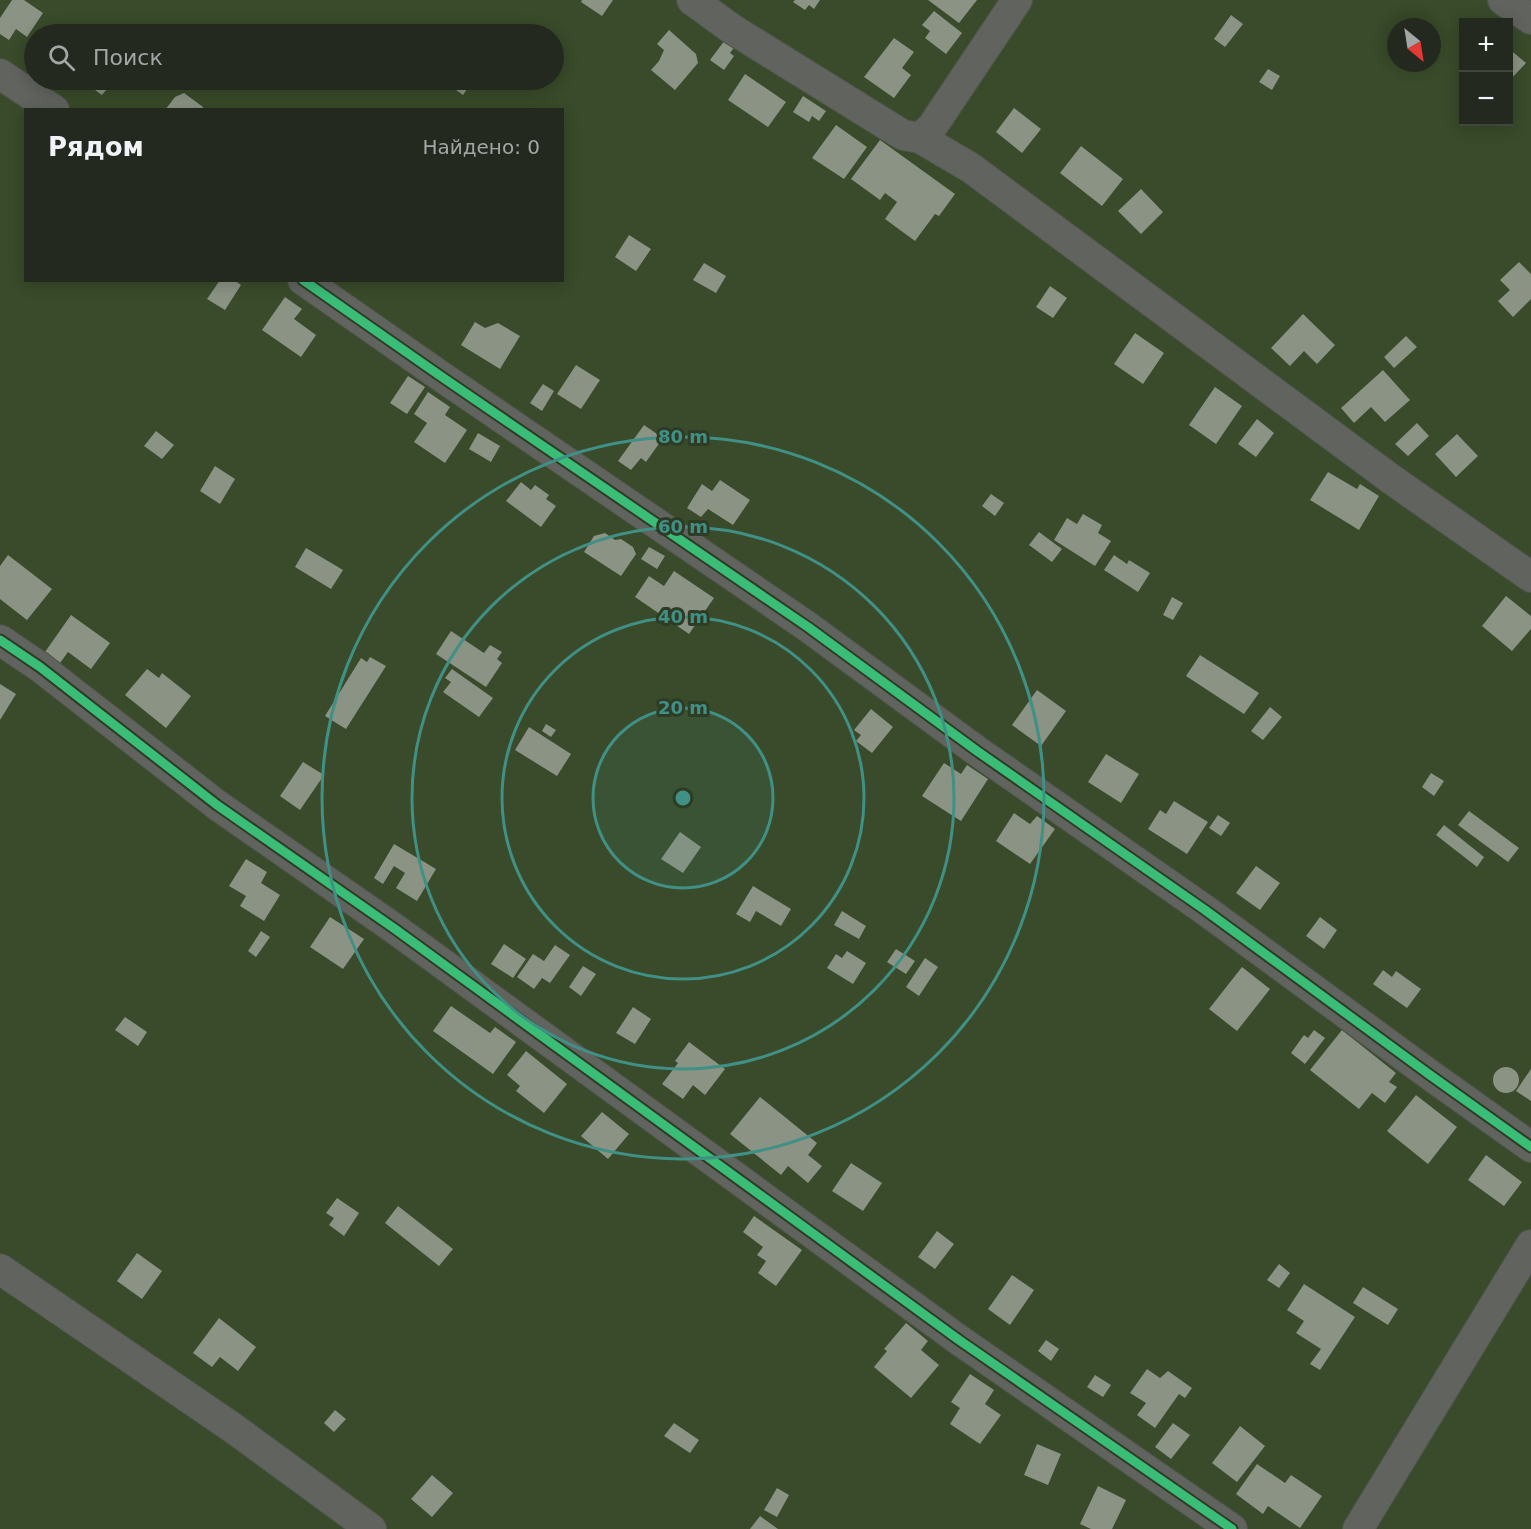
<!DOCTYPE html>
<html lang="ru">
<head>
<meta charset="utf-8">
<style>
	body { margin:0; font-family:"DejaVu Sans",sans-serif; background:#30352d; color:#f1f3f6 }
	.controls { position:absolute; right:18px; top:18px; display:grid; overflow:hidden; border-radius:0px; box-shadow:0 3px 15px #0003 }
	.controls button { width:54px; height:54px; display:grid; place-items:center; padding:0; border:0; border-bottom:2px solid #41453e; background:#242920; color:#f1f3f6; font:30px sans-serif }
	.compass { position:absolute; left:1387px; top:18px; width:54px; height:54px; border-radius:50%; background:#242920; box-shadow:0 3px 15px #0003; rotate:150deg }
	.list { margin:0; padding:0; list-style:none }
	h2 { display:flex; justify-content:space-between; align-items:center; height:78px; margin:0; padding:0 24px; font-size:26px }
	h2 small { font-size:20px; font-weight:400; color:#a3a6a5 }
	.icon { flex:none; width:33px; height:33px; fill:none; stroke:currentColor; stroke-width:2; stroke-linecap:round; stroke-linejoin:round }
	.map { position:relative; flex:none; width:1531px; height:1529px; overflow:hidden }
	.search { position:absolute; background:#242920; box-shadow:0 3px 15px #0003; left:24px; top:24px; width:540px; height:66px; display:flex; align-items:center; gap:15px; box-sizing:border-box; padding:0 21px; border-radius:33px; color:#a3a6a5; font-size:22px }
	.panel { position:absolute; background:#242920; box-shadow:0 3px 15px #0003; left:24px; top:108px; width:540px; height:174px; border-radius:0px }
	.map>svg:first-child { display:block }
	.green { fill:#394b2a; fill-rule:evenodd }
	.building { fill:#8b9384 }
	.lines { fill:none; stroke-linecap:round; stroke-linejoin:round }
	.minor-casing { stroke:#4e5448; stroke-width:32 }
	.minor { stroke:#60635e; stroke-width:30 }
	.cycleway-casing { stroke:#2f3c25; stroke-width:13 }
	.cycleway { stroke:#3abd76; stroke-width:9 }
	.ring { fill:none; stroke:#409086; stroke-width:3 }
	.centre { fill:#409086; stroke:#2f3c25; stroke-width:3 }
	.ring-label { font-size:18px; text-anchor:middle; font-weight:bold; fill:#409086; stroke:#2f3c25; stroke-width:6; stroke-linejoin:round; paint-order:stroke }
</style>
</head>
<body>
<div class="map">
<svg width="1531" height="1529" viewBox="0 0 1531 1529">
	<rect width="100%" height="100%" fill="#30372a"/>
	<path class="green" d="M 0,0 L 1531,0 L 1531,1529 L 0,1529 ZM 1464,22 L 1508,22 L 1508,122 L 1464,122 ZM 1396,27 L 1432,27 L 1432,63 L 1396,63 ZM 34,34 L 554,34 L 554,80 L 34,80 ZM 26,110 L 562,110 L 562,280 L 26,280 Z"/>
	<path class="building" d="M 12,0 L 24,0 L 43,13 L 27,37 L 16,29 L 9,40 L 0,34 L 0,18 Z
		M 582,0 L 613,0 L 602,16 L 581,2 Z
		M 795,0 L 820,0 L 814,9 L 809,5 L 805,10 L 793,2 Z
		M 928,0 L 977,0 L 959,23 Z
		M 934,11 L 962,33 L 946,54 L 925,38 L 930,31 L 922,25 Z
		M 1231,15 L 1243,24 L 1225,47 L 1214,39 Z
		M 669,30 L 696,54 L 698,63 L 675,90 L 651,70 L 659,61 L 664,50 L 657,44 Z
		M 894,38 L 914,52 L 902,68 L 911,75 L 894,98 L 864,77 Z
		M 725,40 L 735,46 L 730,53 L 734,56 L 724,70 L 710,60 Z
		M 1508,48 L 1526,63 L 1508,82 Z
		M 1268,69 L 1280,76 L 1272,90 L 1259,82 Z
		M 745,74 L 786,102 L 768,127 L 728,100 Z
		M 93,80 L 114,80 L 102,95 L 88,85 Z
		M 446,80 L 466,80 L 471,83 L 463,95 L 444,81 Z
		M 184,93 L 203,107 L 202,110 L 165,110 L 175,97 Z
		M 803,96 L 826,111 L 819,121 L 812,116 L 809,122 L 793,112 Z
		M 1014,108 L 1041,129 L 1022,153 L 996,132 Z
		M 836,125 L 867,147 L 844,179 L 812,158 Z
		M 880,140 L 955,194 L 939,216 L 935,214 L 915,241 L 885,219 L 897,202 L 885,193 L 880,200 L 851,179 Z
		M 1081,146 L 1123,179 L 1102,206 L 1060,173 Z
		M 1141,189 L 1163,212 L 1141,234 L 1118,211 Z
		M 629,235 L 651,249 L 636,271 L 615,257 Z
		M 1519,262 L 1531,274 L 1531,299 L 1513,317 L 1498,301 L 1510,290 L 1500,280 Z
		M 704,263 L 726,276 L 716,293 L 693,280 Z
		M 220,280 L 234,280 L 241,285 L 225,310 L 207,299 Z
		M 1050,286 L 1067,298 L 1053,318 L 1036,307 Z
		M 285,297 L 302,309 L 294,319 L 316,335 L 301,357 L 262,330 Z
		M 1303,314 L 1335,345 L 1317,364 L 1304,351 L 1290,366 L 1271,348 Z
		M 475,322 L 485,328 L 498,323 L 520,336 L 500,369 L 461,345 Z
		M 1135,333 L 1164,353 L 1143,384 L 1114,364 Z
		M 1406,336 L 1417,347 L 1394,368 L 1384,357 Z
		M 576,365 L 600,380 L 581,409 L 557,394 Z
		M 1383,370 L 1410,400 L 1385,422 L 1371,407 L 1354,423 L 1341,408 Z
		M 408,376 L 425,387 L 407,414 L 390,403 Z
		M 543,384 L 554,391 L 542,411 L 530,403 Z
		M 1215,387 L 1242,406 L 1216,444 L 1189,425 Z
		M 428,392 L 450,407 L 445,415 L 467,430 L 445,463 L 414,442 L 427,423 L 414,414 Z
		M 1257,419 L 1274,433 L 1256,457 L 1238,444 Z
		M 1417,423 L 1429,436 L 1408,456 L 1395,444 Z
		M 644,425 L 663,438 L 646,462 L 641,458 L 631,470 L 618,461 Z
		M 156,431 L 174,445 L 162,459 L 144,446 Z
		M 478,433 L 500,446 L 491,462 L 469,449 Z
		M 1457,434 L 1478,456 L 1456,477 L 1435,454 Z
		M 215,466 L 235,479 L 220,504 L 200,491 Z
		M 1328,472 L 1357,489 L 1360,484 L 1379,496 L 1359,530 L 1310,500 Z
		M 720,480 L 750,500 L 733,525 L 708,509 L 701,517 L 687,508 L 702,484 L 712,491 Z
		M 521,482 L 531,490 L 535,485 L 549,495 L 546,499 L 556,506 L 541,527 L 506,501 Z
		M 991,494 L 1004,503 L 995,516 L 982,506 Z
		M 1083,514 L 1102,525 L 1098,533 L 1111,541 L 1095,566 L 1054,540 L 1067,518 L 1077,524 Z
		M 1039,532 L 1062,549 L 1052,562 L 1029,545 Z
		M 605,533 L 615,540 L 621,539 L 633,547 L 636,554 L 621,576 L 584,552 L 594,536 Z
		M 649,547 L 665,556 L 657,569 L 641,559 Z
		M 306,548 L 343,570 L 331,589 L 295,567 Z
		M 8,555 L 52,589 L 27,620 L 0,599 L 0,566 Z
		M 1114,555 L 1127,564 L 1129,560 L 1150,573 L 1138,592 L 1104,570 Z
		M 674,571 L 714,598 L 689,634 L 635,597 L 649,576 L 664,586 Z
		M 1506,596 L 1531,616 L 1531,629 L 1512,651 L 1482,626 Z
		M 1172,597 L 1183,603 L 1173,620 L 1163,615 Z
		M 71,615 L 110,643 L 91,669 L 68,652 L 60,663 L 45,652 Z
		M 451,631 L 484,653 L 490,645 L 502,652 L 497,659 L 502,663 L 486,687 L 436,654 Z
		M 1200,655 L 1259,693 L 1244,714 L 1186,676 Z
		M 370,657 L 386,666 L 346,729 L 325,716 L 361,658 L 367,662 Z
		M 147,669 L 159,678 L 162,673 L 191,696 L 166,728 L 125,695 Z
		M 452,669 L 493,698 L 479,717 L 443,692 L 451,682 L 445,678 Z
		M 0,684 L 16,694 L 0,720 Z
		M 1037,690 L 1066,711 L 1041,746 L 1012,725 Z
		M 1270,707 L 1282,717 L 1263,740 L 1251,731 Z
		M 871,709 L 893,727 L 872,753 L 856,741 L 861,735 L 854,730 Z
		M 546,724 L 556,730 L 551,737 L 542,731 Z
		M 529,727 L 571,754 L 557,776 L 515,750 Z
		M 1106,754 L 1139,774 L 1121,803 L 1088,782 Z
		M 303,762 L 324,775 L 300,810 L 280,796 Z
		M 944,763 L 961,774 L 967,765 L 988,779 L 961,821 L 922,796 Z
		M 1431,773 L 1444,781 L 1434,796 L 1422,787 Z
		M 1174,801 L 1208,822 L 1187,854 L 1148,829 L 1160,810 L 1166,814 Z
		M 1469,811 L 1519,848 L 1508,862 L 1458,825 Z
		M 1014,813 L 1030,824 L 1037,816 L 1055,829 L 1030,864 L 996,841 Z
		M 1218,815 L 1230,823 L 1221,836 L 1209,828 Z
		M 1444,825 L 1484,857 L 1477,867 L 1436,835 Z
		M 680,832 L 701,847 L 683,873 L 661,859 Z
		M 394,844 L 436,869 L 417,901 L 396,888 L 405,873 L 394,866 L 383,884 L 374,878 Z
		M 246,859 L 267,872 L 261,883 L 280,895 L 264,921 L 240,906 L 246,896 L 229,886 Z
		M 1256,866 L 1280,883 L 1260,910 L 1236,893 Z
		M 753,886 L 791,909 L 781,926 L 756,911 L 750,922 L 736,914 Z
		M 842,911 L 866,926 L 859,939 L 834,925 Z
		M 330,917 L 364,939 L 343,969 L 310,947 Z
		M 1320,917 L 1337,930 L 1324,949 L 1306,936 Z
		M 261,931 L 270,937 L 256,957 L 248,951 Z
		M 504,944 L 526,959 L 513,978 L 491,964 Z
		M 555,945 L 570,955 L 550,983 L 542,978 L 534,989 L 517,977 L 533,954 L 544,961 Z
		M 896,949 L 915,961 L 906,974 L 887,962 Z
		M 847,951 L 866,963 L 853,984 L 827,968 L 836,954 L 842,958 Z
		M 925,958 L 938,967 L 919,996 L 906,987 Z
		M 583,966 L 596,974 L 581,996 L 569,987 Z
		M 1242,967 L 1270,989 L 1237,1031 L 1209,1009 Z
		M 1383,970 L 1392,977 L 1396,971 L 1421,989 L 1407,1008 L 1373,984 Z
		M 451,1006 L 490,1033 L 495,1027 L 516,1042 L 493,1074 L 433,1031 Z
		M 633,1007 L 651,1019 L 635,1044 L 616,1033 Z
		M 125,1017 L 147,1032 L 138,1046 L 115,1030 Z
		M 1314,1030 L 1325,1038 L 1305,1064 L 1291,1053 L 1304,1035 L 1308,1038 Z
		M 1342,1030 L 1396,1073 L 1389,1082 L 1397,1087 L 1385,1103 L 1372,1093 L 1359,1109 L 1310,1070 Z
		M 689,1042 L 725,1069 L 705,1095 L 693,1085 L 683,1099 L 662,1084 L 678,1063 L 675,1061 Z
		M 526,1051 L 567,1084 L 544,1113 L 516,1091 L 520,1086 L 507,1075 Z
		M1493 1080a13 13 0 1 1 26 0a13 13 0 1 1-26 0Z
		M 1531,1069 L 1531,1101 L 1516,1091 Z
		M 1416,1095 L 1457,1127 L 1428,1164 L 1387,1131 Z
		M 760,1097 L 817,1143 L 808,1155 L 822,1166 L 808,1183 L 788,1166 L 781,1175 L 730,1134 Z
		M 602,1112 L 629,1134 L 608,1159 L 581,1136 Z
		M 1486,1155 L 1522,1182 L 1504,1206 L 1468,1180 Z
		M 851,1163 L 882,1183 L 863,1211 L 832,1191 Z
		M 337,1198 L 359,1213 L 344,1236 L 329,1225 L 334,1218 L 326,1213 Z
		M 398,1206 L 453,1249 L 439,1266 L 385,1223 Z
		M 754,1216 L 802,1250 L 776,1286 L 758,1273 L 766,1261 L 757,1255 L 763,1247 L 743,1232 Z
		M 937,1231 L 954,1244 L 935,1269 L 918,1257 Z
		M 137,1253 L 162,1271 L 142,1299 L 117,1281 Z
		M 1279,1264 L 1290,1273 L 1279,1288 L 1267,1280 Z
		M 1012,1275 L 1034,1290 L 1010,1325 L 988,1309 Z
		M 1304,1284 L 1355,1317 L 1320,1370 L 1310,1364 L 1321,1349 L 1296,1333 L 1304,1321 L 1287,1310 Z
		M 1363,1287 L 1398,1309 L 1388,1325 L 1353,1303 Z
		M 219,1318 L 256,1347 L 238,1371 L 220,1357 L 212,1367 L 193,1353 Z
		M 906,1323 L 928,1341 L 921,1350 L 939,1365 L 911,1398 L 874,1367 L 887,1351 L 884,1349 Z
		M 1046,1340 L 1059,1349 L 1051,1361 L 1038,1351 Z
		M 1147,1369 L 1160,1378 L 1168,1371 L 1192,1388 L 1185,1398 L 1179,1394 L 1155,1428 L 1137,1415 L 1146,1403 L 1130,1393 Z
		M 970,1374 L 994,1390 L 985,1404 L 1001,1415 L 980,1444 L 950,1424 L 960,1408 L 951,1402 Z
		M 1095,1375 L 1111,1385 L 1103,1397 L 1087,1387 Z
		M 335,1410 L 346,1419 L 334,1432 L 324,1423 Z
		M 674,1423 L 699,1440 L 690,1453 L 664,1436 Z
		M 1173,1423 L 1190,1435 L 1171,1459 L 1155,1447 Z
		M 1240,1426 L 1265,1446 L 1237,1482 L 1212,1463 Z
		M 1037,1444 L 1061,1454 L 1048,1485 L 1024,1475 Z
		M 1257,1464 L 1285,1483 L 1291,1475 L 1322,1496 L 1300,1528 L 1268,1506 L 1263,1514 L 1236,1494 Z
		M 432,1475 L 453,1493 L 432,1517 L 411,1499 Z
		M 1098,1486 L 1126,1500 L 1112,1529 L 1091,1529 L 1080,1524 Z
		M 777,1488 L 789,1495 L 777,1517 L 764,1510 Z
		M 760,1516 L 778,1529 L 750,1529 Z"/>
	<g class="lines">
		<g class="minor-casing">
			<path id="minor" d="M 692,0 L 732,29 L 903,135 L 920,138 L 971,168 L 1391,479 L 1531,577
				M 1503,0 L 1531,19
				M 0,74 L 54,110
				M 920,138 L 932,127 L 1017,0
				M 303,280 L 442,377 L 808,627 L 977,751 L 1205,910 L 1430,1075 L 1531,1147
				M 0,640 L 40,667 L 217,805 L 395,929 L 959,1340 L 1232,1529
				M 0,1269 L 233,1428 L 371,1529
				M 1358,1529 L 1531,1245"/>
		</g>
		<use href="#minor" class="minor"/>
		<g class="cycleway-casing">
			<path id="cycleway" d="M 303,280 L 442,377 L 808,627 L 977,751 L 1205,910 L 1430,1075 L 1531,1147
				M 0,640 L 40,667 L 217,805 L 395,929 L 959,1340 L 1232,1529"/>
		</g>
		<use href="#cycleway" class="cycleway"/>
	</g>
	<circle cx="683" cy="798" r="90" fill="#409086" fill-opacity=".12"/>
	<g class="ring">
		<circle cx="683" cy="798" r="90"/>
		<circle cx="683" cy="798" r="181"/>
		<circle cx="683" cy="798" r="271"/>
		<circle cx="683" cy="798" r="361"/>
	</g>
	<circle cx="683" cy="798" r="9" class="centre"/>
	<g class="ring-label">
		<text x="683" y="443">80 m</text>
		<text x="683" y="533">60 m</text>
		<text x="683" y="623">40 m</text>
		<text x="683" y="714">20 m</text>
	</g>
</svg>
<div class="controls">
<button>+</button>
<button>−</button>
</div>
<svg class="compass" viewBox="-18 -18 36 36"><path d="M0-13l5 13h-10z" fill="#e53935"/><path d="M0 13l5-13h-10z" fill="#a3a6a5"/></svg>
<div class="search"><svg class="icon" aria-label="search" viewBox="0 0 24 24"><circle cx="10" cy="10" r="6"/><path d="M15 15l6 6"/></svg>Поиск</div>
<section class="panel">
<h2>Рядом<small>Найдено: 0</small></h2>
<ul class="list">
</ul>
</section>
</div>
</body>
</html>
